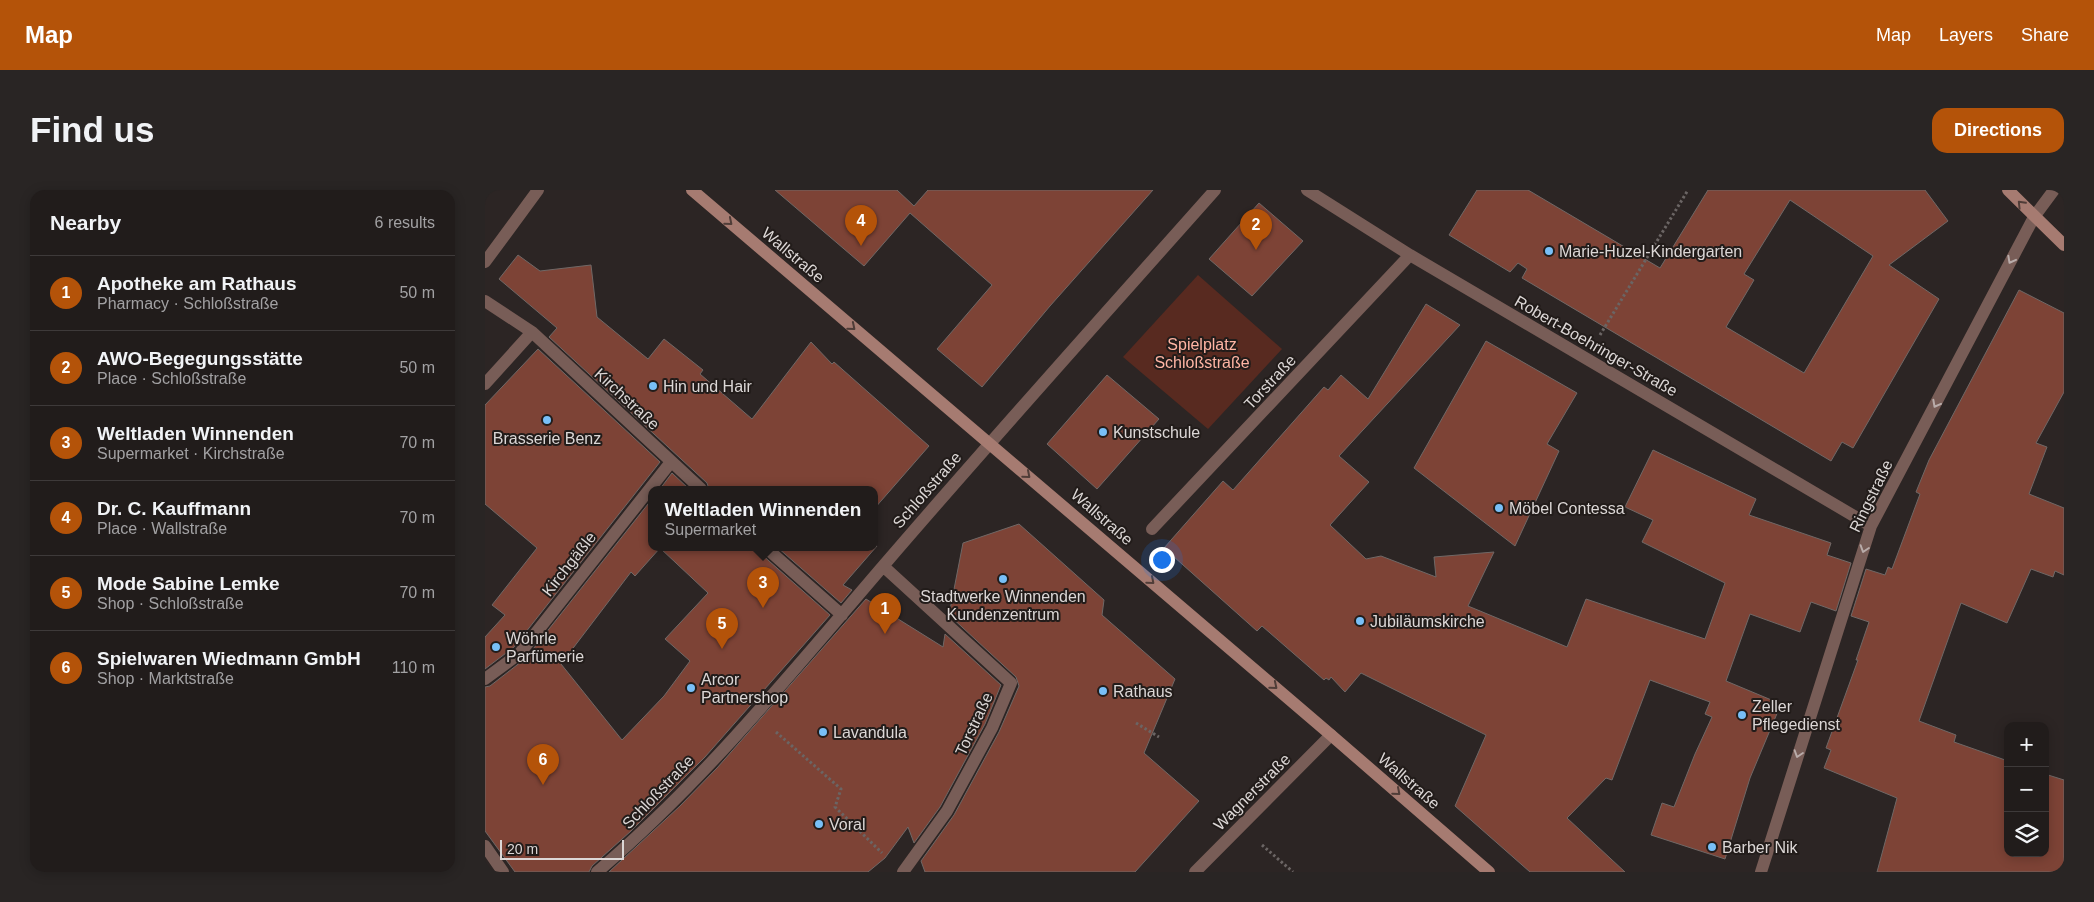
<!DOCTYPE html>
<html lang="en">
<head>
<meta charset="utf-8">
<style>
	body { margin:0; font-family:Arial,sans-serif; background:#292524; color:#f1f3f6 }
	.controls { position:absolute; right:15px; bottom:15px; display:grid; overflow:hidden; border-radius:10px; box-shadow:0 2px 12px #0003 }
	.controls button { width:45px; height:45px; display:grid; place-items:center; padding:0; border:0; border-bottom:1px solid #3e3a3a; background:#211c1b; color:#f1f3f6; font:25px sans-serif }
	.scale { position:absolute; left:15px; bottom:12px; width:124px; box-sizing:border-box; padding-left:5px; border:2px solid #dcd7d6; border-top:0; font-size:14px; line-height:18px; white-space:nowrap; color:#dcd7d6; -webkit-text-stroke:4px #221c1a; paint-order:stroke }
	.you { position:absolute; left:676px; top:369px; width:18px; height:18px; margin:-12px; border:4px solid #fff; border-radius:50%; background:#1a73e8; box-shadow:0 0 0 8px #1a73e833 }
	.badge { display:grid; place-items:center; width:32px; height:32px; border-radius:50%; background:#b45309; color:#fff; font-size:16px; font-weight:700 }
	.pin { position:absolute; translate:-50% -41px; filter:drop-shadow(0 1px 2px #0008) }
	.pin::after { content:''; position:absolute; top:26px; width:18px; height:15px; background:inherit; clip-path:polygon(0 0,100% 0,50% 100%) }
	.popup { position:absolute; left:163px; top:296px; width:230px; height:65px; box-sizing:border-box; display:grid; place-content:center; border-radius:10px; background:#211c1b; filter:drop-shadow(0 1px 4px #0005); font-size:16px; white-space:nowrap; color:#a2a1a3 }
	.popup b { font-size:19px; color:#f1f3f6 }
	.popup::after { content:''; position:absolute; left:50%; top:100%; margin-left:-10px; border:10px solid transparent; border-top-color:#211c1b }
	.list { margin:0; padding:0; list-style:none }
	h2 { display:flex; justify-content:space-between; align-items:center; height:65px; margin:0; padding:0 20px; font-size:21px }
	h2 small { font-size:16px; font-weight:400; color:#a2a1a3 }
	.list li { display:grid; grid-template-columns:32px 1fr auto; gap:15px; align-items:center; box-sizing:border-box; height:75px; padding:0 20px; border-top:1px solid #3e3a3a }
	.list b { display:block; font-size:19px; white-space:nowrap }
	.list p { margin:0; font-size:16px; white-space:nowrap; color:#a2a1a3 }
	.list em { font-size:16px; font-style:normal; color:#a2a1a3 }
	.icon { flex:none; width:28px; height:28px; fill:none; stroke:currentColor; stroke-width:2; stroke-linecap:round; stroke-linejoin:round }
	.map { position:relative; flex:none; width:1579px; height:682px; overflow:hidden; border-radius:15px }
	header { display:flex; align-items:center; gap:30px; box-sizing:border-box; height:70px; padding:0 25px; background:#b45309; color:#fff }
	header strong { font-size:24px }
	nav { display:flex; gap:28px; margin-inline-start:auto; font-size:18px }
	.intro { display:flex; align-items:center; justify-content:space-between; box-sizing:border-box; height:120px; padding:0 30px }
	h1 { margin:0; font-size:35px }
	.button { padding:12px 22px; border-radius:15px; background:#b45309; color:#fff; font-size:18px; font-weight:700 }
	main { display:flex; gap:30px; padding:0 30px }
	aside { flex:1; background:#211c1b; border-radius:15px; box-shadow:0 2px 12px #0003 }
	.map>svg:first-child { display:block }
	.green { fill:#582a20 }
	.building { fill:#7d4336; stroke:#706866; fill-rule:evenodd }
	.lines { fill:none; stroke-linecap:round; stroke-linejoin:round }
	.path { stroke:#6b6564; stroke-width:3; stroke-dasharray:2.5 2.5; stroke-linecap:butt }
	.street { stroke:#785d57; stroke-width:12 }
	.secondary { stroke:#a67b71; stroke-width:12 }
	.oneway { stroke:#503d38 }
	.oneway2 { stroke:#b9acaa }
	.poi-dot { fill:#78bff7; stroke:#221c1a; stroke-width:2 }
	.labels { text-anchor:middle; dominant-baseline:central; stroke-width:4; stroke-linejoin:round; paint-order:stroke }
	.poi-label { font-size:16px; fill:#dcd7d6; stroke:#221c1a; text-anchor:start }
	.street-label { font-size:16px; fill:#dcd7d6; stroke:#221c1a }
	.park-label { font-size:16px; fill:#ffb5a4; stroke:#221c1a }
</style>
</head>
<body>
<header>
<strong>Map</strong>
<nav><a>Map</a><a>Layers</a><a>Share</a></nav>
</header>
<div class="intro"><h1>Find us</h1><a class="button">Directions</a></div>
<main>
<aside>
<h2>Nearby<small>6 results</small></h2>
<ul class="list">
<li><span class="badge">1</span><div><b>Apotheke am Rathaus</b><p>Pharmacy · Schloßstraße</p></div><em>50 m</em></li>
<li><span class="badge">2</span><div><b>AWO-Begegungsstätte</b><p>Place · Schloßstraße</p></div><em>50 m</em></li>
<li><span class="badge">3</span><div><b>Weltladen Winnenden</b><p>Supermarket · Kirchstraße</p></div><em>70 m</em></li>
<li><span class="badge">4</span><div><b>Dr. C. Kauffmann</b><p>Place · Wallstraße</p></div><em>70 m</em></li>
<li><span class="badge">5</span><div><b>Mode Sabine Lemke</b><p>Shop · Schloßstraße</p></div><em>70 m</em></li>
<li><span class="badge">6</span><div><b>Spielwaren Wiedmann GmbH</b><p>Shop · Marktstraße</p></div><em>110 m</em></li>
</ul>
</aside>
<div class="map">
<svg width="1579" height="682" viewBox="0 0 1579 682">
	<rect width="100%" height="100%" fill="#2c2524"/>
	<path class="green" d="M 713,85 L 797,159 L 723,239 L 638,167 Z"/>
	<path class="building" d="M 290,0 L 412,0 L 429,16 L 443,0 L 668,0 L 565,116 L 497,197 L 452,159 L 507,95 L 425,23 L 379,76 Z
		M 992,0 L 1043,0 L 1175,78 L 1223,0 L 1440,0 L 1463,31 L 1404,75 L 1454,109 L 1368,258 L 1357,252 L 1346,271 L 1037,88 L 1042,79 L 1033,73 L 1025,82 L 964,45 ZM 1305,10 L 1388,66 L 1319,183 L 1241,137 L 1269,90 L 1259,84 Z
		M 774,13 L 818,51 L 767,106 L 724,69 Z
		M 33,65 L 55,81 L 106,75 L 112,127 L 163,169 L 179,149 L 218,180 L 215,184 L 267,229 L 326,152 L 347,174 L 349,172 L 444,256 L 389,319 L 389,299 L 224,299 L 222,293 L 64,147 L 72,138 L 14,89 Z
		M 1534,100 L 1579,123 L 1579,202 L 1551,253 L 1562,257 L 1544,304 L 1579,318 L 1579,385 L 1570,381 L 1568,387 L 1546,379 L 1522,433 L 1476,413 L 1434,531 L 1471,545 L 1469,552 L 1523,571 L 1523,663 L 1560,663 L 1560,584 L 1579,590 L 1579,682 L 1392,682 L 1412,608 L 1339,578 L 1346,560 L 1341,558 L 1373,470 L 1371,470 L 1384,432 L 1366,426 L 1381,379 L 1400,385 L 1403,377 L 1407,379 L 1435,304 L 1431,302 L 1444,270 Z
		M 941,114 L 975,135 L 854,266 L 884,292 L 845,335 L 881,369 L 896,366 L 951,387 L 949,367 L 1009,362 L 983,416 L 1082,457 L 1101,409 L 1220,449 L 1240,393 L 1157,352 L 1168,330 L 1140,317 L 1168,260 L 1271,309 L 1264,325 L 1346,353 L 1342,365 L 1366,373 L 1351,421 L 1326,412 L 1315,442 L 1265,424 L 1241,491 L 1296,514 L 1265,588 L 1240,669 L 1166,645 L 1177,613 L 1189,617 L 1210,564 L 1227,527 L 1220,524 L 1225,512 L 1165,490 L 1127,590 L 1121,588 L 1082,628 L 1140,682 L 1045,682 L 970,616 L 1001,545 L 876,483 L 860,502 L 846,487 L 844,490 L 841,488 L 839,490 L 777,436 L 772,441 L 679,358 L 738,291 L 748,300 L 839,197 L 843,200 L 856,185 L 883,209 Z
		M 1001,151 L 1092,203 L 1062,254 L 1074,261 L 1030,356 L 929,278 Z
		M 53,159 L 175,272 L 29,457 L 0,479 L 0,447 L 20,425 L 7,415 L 52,358 L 0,314 L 0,215 Z
		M 622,185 L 674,229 L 612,299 L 562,254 Z
		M 187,283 L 204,299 L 175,299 Z
		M 167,309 L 167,357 L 272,357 L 275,363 L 345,425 L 220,567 L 146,641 L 107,676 L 104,682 L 30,682 L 0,641 L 0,497 L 5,496 L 41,468 ZM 175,358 L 223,403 L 180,449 L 205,471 L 179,506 L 137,550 L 76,474 L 146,382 L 150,386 Z
		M 534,334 L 619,410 L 617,425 L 690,489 L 659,563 L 714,611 L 650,682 L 440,682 L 436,671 L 469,625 L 514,542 L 534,496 L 531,487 L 464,425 L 478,353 Z
		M 389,354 L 392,356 L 358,395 L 367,400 L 356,413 L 292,357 L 389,357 Z
		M 381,409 L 458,457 L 460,444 L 516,495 L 500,534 L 455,617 L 429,653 L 423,637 L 400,668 L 383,682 L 124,682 L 195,616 L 232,578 Z"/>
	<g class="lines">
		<path class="path" d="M 1115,145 L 1203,0
			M 651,533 L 674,547
			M 291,542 L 356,599 L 350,617 L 397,663
			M 777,655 L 808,682"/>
		<path class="street" d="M 822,0 L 925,65 L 1386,336
			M 0,72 L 53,0
			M 0,111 L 47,142 L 216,299
			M 0,194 L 47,142
			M 667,339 L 925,65
			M 280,357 L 357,425
			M 398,376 L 526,493 L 507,538 L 462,621 L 418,682
			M 0,489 L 35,463 L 186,272
			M 0,656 L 18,682
			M 112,682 C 219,591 308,481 399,375 C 508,248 619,125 730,0
			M 710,682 L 846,545
			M 1276,682 L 1386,336 L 1549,27 L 1569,0"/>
		<path class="secondary" d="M 207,0 L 846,545 L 1004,682
			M 1523,0 L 1579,55"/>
	</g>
	<defs><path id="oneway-chevron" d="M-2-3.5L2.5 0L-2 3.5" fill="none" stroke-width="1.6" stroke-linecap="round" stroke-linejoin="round" transform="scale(1.25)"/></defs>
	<g class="oneway">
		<use href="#oneway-chevron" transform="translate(1536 14) rotate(-134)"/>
		<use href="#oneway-chevron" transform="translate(244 32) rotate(40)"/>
		<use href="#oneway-chevron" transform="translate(367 137) rotate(40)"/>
		<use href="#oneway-chevron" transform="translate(542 285) rotate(41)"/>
		<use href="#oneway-chevron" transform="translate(666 391) rotate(41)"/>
		<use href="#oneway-chevron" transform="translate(789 496) rotate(40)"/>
		<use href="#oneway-chevron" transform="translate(912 602) rotate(41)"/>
	</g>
	<g class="oneway2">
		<use href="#oneway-chevron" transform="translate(1526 70) rotate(118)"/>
		<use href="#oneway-chevron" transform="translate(1451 214) rotate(118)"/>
		<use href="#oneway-chevron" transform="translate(1379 359) rotate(108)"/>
		<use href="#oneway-chevron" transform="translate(1313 564) rotate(108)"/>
	</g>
	<g class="poi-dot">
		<circle cx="1064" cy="61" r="5"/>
		<circle cx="168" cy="196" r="5"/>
		<circle cx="62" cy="230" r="5"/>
		<circle cx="618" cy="242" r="5"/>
		<circle cx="1014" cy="318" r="5"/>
		<circle cx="518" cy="389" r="5"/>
		<circle cx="875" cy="431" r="5"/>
		<circle cx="11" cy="457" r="5"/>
		<circle cx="206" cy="498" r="5"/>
		<circle cx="618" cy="501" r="5"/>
		<circle cx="1257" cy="525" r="5"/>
		<circle cx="338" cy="542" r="5"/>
		<circle cx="334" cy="634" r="5"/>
		<circle cx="1227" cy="657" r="5"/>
	</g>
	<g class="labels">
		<g class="poi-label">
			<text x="1074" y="61">Marie-Huzel-Kindergarten</text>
			<text x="178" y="196">Hin und Hair</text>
			<text x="628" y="242">Kunstschule</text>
			<text x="62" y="248" text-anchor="middle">Brasserie Benz</text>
			<text x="1024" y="318">Möbel Contessa</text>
			<text x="518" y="406" text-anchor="middle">Stadtwerke Winnenden<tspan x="518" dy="18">Kundenzentrum</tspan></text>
			<text x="885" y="431">Jubiläumskirche</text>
			<text x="21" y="448">Wöhrle<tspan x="21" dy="18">Parfümerie</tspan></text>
			<text x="216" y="489">Arcor<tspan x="216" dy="18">Partnershop</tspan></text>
			<text x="628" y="501">Rathaus</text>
			<text x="1267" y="516">Zeller<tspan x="1267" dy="18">Pflegedienst</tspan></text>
			<text x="348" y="542">Lavandula</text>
			<text x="344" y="634">Voral</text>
			<text x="1237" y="657">Barber Nik</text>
		</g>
		<g class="street-label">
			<text transform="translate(308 65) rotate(40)">Wallstraße</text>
			<text transform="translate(1111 156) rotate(30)">Robert-Boehringer-Straße</text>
			<text transform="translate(785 192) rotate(-47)">Torstraße</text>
			<text transform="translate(142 209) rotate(43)">Kirchstraße</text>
			<text transform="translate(442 300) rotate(-49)">Schloßstraße</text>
			<text transform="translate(1386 306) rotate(-64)">Ringstraße</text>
			<text transform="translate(617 327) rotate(41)">Wallstraße</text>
			<text transform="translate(84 374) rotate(-52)">Kirchgäßle</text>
			<text transform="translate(489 534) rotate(-65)">Torstraße</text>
			<text transform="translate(924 591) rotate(41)">Wallstraße</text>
			<text transform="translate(173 602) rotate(-46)">Schloßstraße</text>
			<text transform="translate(767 602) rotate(-45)">Wagnerstraße</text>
		</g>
		<g class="park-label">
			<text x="717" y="154">Spielplatz<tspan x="717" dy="18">Schloßstraße</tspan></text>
		</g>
	</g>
</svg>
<div class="controls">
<button>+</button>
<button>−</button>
<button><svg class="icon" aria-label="layers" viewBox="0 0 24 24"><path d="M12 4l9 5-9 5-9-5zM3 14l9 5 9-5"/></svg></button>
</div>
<div class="scale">20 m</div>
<div class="you"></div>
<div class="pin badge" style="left:400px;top:444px">1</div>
<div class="pin badge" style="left:771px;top:60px">2</div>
<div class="pin badge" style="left:278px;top:418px">3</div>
<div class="popup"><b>Weltladen Winnenden</b>Supermarket</div>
<div class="pin badge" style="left:376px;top:56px">4</div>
<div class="pin badge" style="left:237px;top:459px">5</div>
<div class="pin badge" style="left:58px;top:595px">6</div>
</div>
</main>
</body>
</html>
